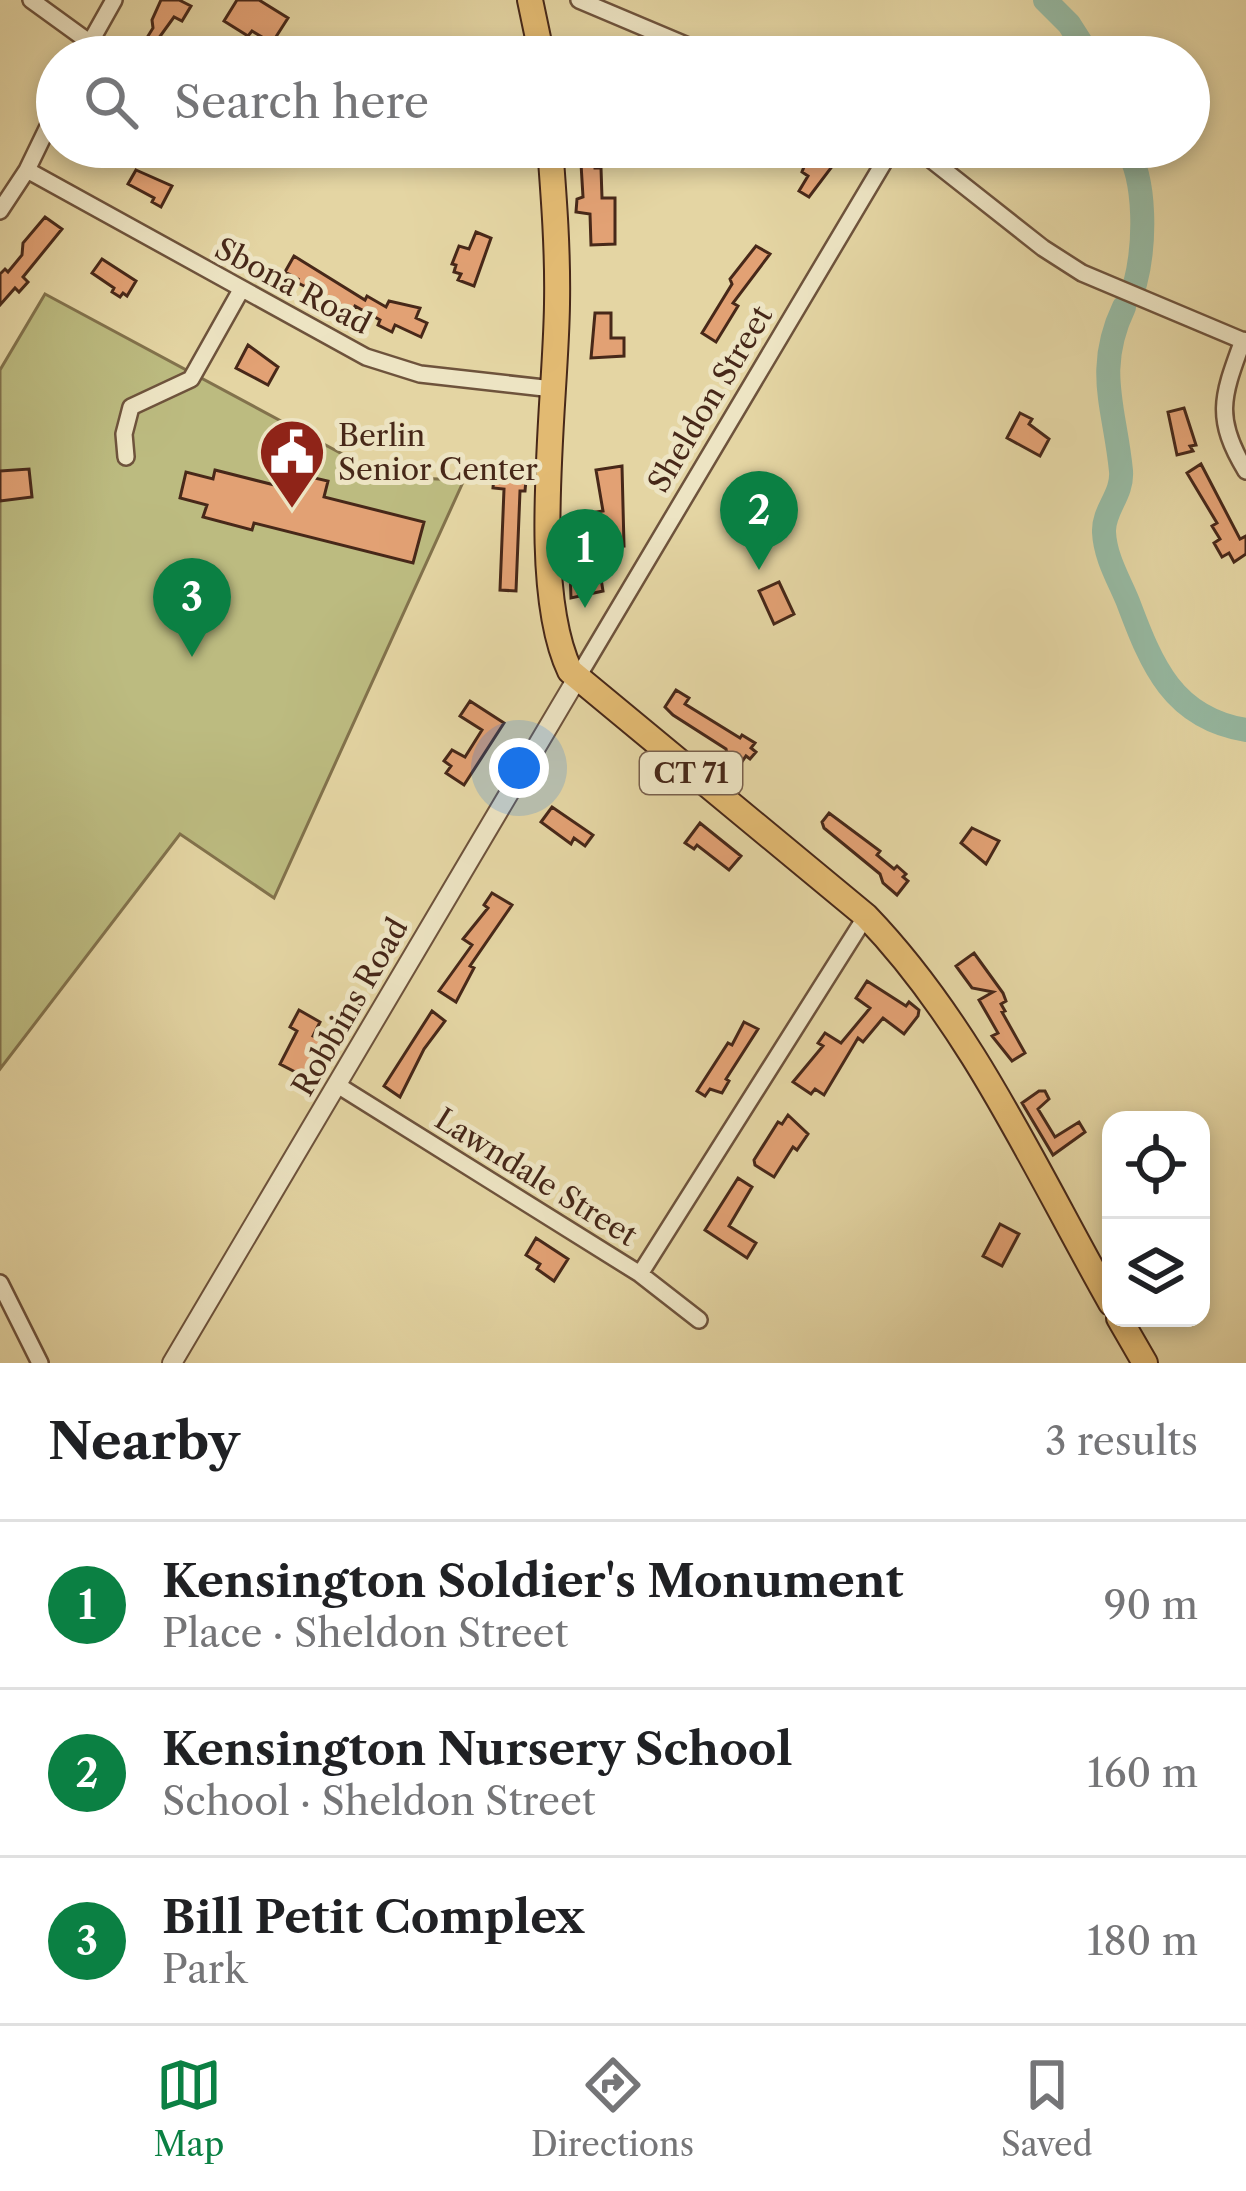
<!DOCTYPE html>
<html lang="en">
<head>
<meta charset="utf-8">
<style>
	body { margin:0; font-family:"Libre Caslon Text",serif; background:#f2f2f2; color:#202124 }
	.controls { position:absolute; right:36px; bottom:36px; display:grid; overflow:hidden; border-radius:24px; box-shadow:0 6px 18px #0003 }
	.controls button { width:108px; height:108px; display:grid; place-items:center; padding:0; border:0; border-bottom:3px solid #e0e0e0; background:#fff; color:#202124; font:60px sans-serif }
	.you { position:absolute; left:519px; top:768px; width:42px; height:42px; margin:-30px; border:9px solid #fff; border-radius:50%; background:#1a73e8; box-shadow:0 0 0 18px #1a73e833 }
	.badge { display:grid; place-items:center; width:78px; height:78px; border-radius:50%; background:#0b8043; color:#fff; font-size:39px; font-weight:700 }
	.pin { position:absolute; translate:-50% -99px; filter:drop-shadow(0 3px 6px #0008) }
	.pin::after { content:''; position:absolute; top:63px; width:42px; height:36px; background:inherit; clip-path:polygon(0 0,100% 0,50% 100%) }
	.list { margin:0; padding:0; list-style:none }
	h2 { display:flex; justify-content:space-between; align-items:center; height:156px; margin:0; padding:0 48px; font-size:51px }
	h2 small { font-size:39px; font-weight:400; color:#757577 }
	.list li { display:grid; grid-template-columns:78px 1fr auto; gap:36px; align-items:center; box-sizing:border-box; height:168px; padding:0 48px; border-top:3px solid #e0e0e0 }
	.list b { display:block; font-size:45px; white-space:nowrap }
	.list p { margin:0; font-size:39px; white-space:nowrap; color:#757577 }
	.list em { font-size:39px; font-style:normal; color:#757577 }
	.icon { flex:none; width:66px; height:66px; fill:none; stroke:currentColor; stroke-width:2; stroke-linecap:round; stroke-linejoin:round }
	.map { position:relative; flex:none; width:1246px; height:1363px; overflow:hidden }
	.search { position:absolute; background:#fff; box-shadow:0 6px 18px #0003; left:36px; right:36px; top:36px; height:132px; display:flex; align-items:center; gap:30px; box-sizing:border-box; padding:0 42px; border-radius:66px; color:#757577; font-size:45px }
	.sheet { height:660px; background:#fff }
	nav { display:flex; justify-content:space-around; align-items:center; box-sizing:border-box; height:168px; border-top:3px solid #e0e0e0; background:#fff; font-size:33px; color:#757577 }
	nav a { display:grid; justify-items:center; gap:6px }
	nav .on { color:#0b8043 }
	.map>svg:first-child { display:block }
	.green { fill:#bcbb80; stroke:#82724c; stroke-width:3 }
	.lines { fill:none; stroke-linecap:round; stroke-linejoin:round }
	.river { stroke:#96b9a2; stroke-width:24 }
	.building { fill:#e2a174; stroke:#472819; stroke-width:3 }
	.minor-casing { stroke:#6e533c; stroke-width:20 }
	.tertiary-casing { stroke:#6e533c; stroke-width:22 }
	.primary-casing { stroke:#472819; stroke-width:28 }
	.minor { stroke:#ede4c3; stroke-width:15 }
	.tertiary { stroke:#ede4c3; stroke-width:18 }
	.primary { stroke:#e2ba72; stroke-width:24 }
	.labels { text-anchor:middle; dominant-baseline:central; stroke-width:10; stroke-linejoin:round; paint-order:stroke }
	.shield { fill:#ede4c3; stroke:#79604c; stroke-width:3 }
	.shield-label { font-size:27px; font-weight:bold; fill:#472819 }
	.street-label { font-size:30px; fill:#472819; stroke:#ede4c3 }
	.poi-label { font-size:30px; fill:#472819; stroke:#ede4c3; text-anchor:start }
</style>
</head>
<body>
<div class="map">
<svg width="1246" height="1363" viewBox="0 0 1246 1363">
	<rect width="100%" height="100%" fill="#e4d5a3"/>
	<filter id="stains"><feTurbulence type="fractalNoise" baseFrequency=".00167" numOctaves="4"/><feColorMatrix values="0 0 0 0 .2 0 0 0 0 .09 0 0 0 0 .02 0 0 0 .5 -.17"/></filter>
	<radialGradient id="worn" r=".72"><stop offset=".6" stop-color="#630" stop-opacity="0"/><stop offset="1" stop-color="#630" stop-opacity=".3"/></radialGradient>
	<path class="green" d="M 45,294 L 385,477 L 464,480 L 274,898 L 180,834 L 0,1069 L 0,370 Z"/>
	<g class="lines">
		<path class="river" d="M 1045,0 L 1069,24 L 1090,57
			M 1126,147 C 1147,181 1145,246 1135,284
			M 1124,307 C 1094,370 1115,408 1121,471 C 1123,495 1103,510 1104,532 C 1105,557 1119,580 1128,602 C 1152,666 1173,718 1246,730"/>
	</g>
	<path class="building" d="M 161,0 L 179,0 L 191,6 L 182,21 L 174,17 L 153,46 L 171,57 L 135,57 L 153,28 L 152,20 Z
		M 237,0 L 259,0 L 288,18 L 272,43 L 252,31 L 248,36 L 224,21 Z
		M 580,147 L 594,147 L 595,168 L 601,168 L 602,198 L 615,198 L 615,244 L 591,245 L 590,214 L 576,212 L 577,199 L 583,197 Z
		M 811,149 L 834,164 L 809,197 L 799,191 L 808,176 L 802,172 Z
		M 136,170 L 172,186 L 161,207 L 152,202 L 154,198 L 128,184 Z
		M 45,217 L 62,229 L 23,277 L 28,282 L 19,292 L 15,288 L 0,305 L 0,274 L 5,269 L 8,272 L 22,255 L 23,243 Z
		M 476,232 L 491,238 L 474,286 L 458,280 L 461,274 L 454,272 L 456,265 L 452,264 L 459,246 L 469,249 Z
		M 756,246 L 770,254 L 733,303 L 738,306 L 716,342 L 702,333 L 732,284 L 730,279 Z
		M 294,256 L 365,300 L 367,296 L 386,307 L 389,301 L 420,308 L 416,318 L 427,323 L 421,337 L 395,325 L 392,332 L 378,325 L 380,320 L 355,306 L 352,312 L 308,285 L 306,287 L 296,282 L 298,279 L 285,272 Z
		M 102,259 L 136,281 L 127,296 L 123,293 L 120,297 L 112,292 L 114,288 L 92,273 Z
		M 595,313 L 611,313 L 611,338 L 624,338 L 624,356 L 591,358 Z
		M 248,345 L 278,367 L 268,385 L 236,368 Z
		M 1184,408 L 1196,445 L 1190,446 L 1193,451 L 1177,455 L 1168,412 Z
		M 1020,413 L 1032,419 L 1029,424 L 1049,439 L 1040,456 L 1007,438 Z
		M 1201,464 L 1240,539 L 1246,536 L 1246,554 L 1234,562 L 1229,553 L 1222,557 L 1214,543 L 1220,539 L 1212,526 L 1217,523 L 1187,473 Z
		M 495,465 L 527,468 L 525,491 L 520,491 L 516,591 L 500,590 L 504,489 L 493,488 Z
		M 622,466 L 624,546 L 599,548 L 596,512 L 603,511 L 596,470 Z
		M 29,469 L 32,497 L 0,501 L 0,471 Z
		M 215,470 L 302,492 L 306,476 L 328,481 L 324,497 L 424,522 L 413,563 L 254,523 L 252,530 L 203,517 L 207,505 L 180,498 L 186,472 L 213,479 Z
		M 595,541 L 603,591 L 571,598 L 569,544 Z
		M 779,582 L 794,614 L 774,624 L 759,591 Z
		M 676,690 L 689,698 L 685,704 L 740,738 L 742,735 L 755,743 L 751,748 L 756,752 L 750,759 L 746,756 L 739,766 L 728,758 L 726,749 L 673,715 L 665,707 Z
		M 470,701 L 504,723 L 464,785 L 446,773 L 451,766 L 444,761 L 452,750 L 465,757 L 482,730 L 460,716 Z
		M 552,807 L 593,835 L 585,846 L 574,838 L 571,844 L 541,822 Z
		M 829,813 L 880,851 L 877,855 L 894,869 L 897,866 L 906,874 L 903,877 L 908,881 L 897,895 L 883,883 L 880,874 L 824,828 L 822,822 Z
		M 700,823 L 741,856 L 729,870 L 697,845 L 694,849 L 685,843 Z
		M 972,828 L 999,841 L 986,864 L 961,843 Z
		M 492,893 L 512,905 L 470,966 L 474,968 L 456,1002 L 439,991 L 472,945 L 463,939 L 488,908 L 484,905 Z
		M 974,953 L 1003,993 L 1006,1001 L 1001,1004 L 1005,1011 L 1002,1012 L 1025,1053 L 1012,1061 L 992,1036 L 998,1033 L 979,1000 L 993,992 L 972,988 L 956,966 Z
		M 867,981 L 906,1006 L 909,1002 L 919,1010 L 918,1016 L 904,1034 L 883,1018 L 863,1042 L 858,1038 L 824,1095 L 815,1089 L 811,1094 L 793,1082 L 823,1046 L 818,1043 L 825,1033 L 841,1043 L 866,1013 L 870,1008 L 856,998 Z
		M 299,1010 L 320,1022 L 313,1036 L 322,1040 L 303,1076 L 280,1064 L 297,1031 L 290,1027 Z
		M 432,1011 L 445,1021 L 424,1049 L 400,1097 L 384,1086 Z
		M 744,1022 L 758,1029 L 726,1079 L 729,1081 L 722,1093 L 710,1089 L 705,1096 L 697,1091 L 728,1043 L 732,1045 Z
		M 1039,1091 L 1045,1091 L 1049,1099 L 1038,1109 L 1055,1137 L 1079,1122 L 1085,1132 L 1053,1155 L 1022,1103 Z
		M 788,1115 L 808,1134 L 797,1150 L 793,1147 L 774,1177 L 755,1165 L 754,1160 L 778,1122 L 782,1124 Z
		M 738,1178 L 752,1187 L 729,1226 L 756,1243 L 747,1258 L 705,1230 Z
		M 1000,1224 L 1019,1234 L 1002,1266 L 983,1256 Z
		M 536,1238 L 568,1259 L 554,1281 L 537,1269 L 540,1264 L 526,1255 Z"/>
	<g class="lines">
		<g class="minor-casing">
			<path id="minor" d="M 31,0 L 89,42
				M 579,0 L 714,57
				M 82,57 L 114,0
				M 915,147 L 1043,248 L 1082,273 L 1246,342
				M 27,170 L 366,357 L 420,374 L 553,389
				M 0,211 L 27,170 L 57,108
				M 1243,340 C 1223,395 1213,417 1246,471
				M 126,457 L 124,434 L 131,407 L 191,379 L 241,290
				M 576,680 L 893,147
				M 339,1086 L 640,1274 L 699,1320
				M 640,1274 L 866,916
				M 0,1283 L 40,1363"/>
		</g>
		<g class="tertiary-casing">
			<path id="tertiary" d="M 172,1363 L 576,680"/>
		</g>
		<g class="primary-casing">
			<path id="primary" d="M 530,0 L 542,57
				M 550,147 C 554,199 558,252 557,304 C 556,403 529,585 570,671 L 866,916 C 972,1026 1036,1171 1111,1303
				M 1119,1318 L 1145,1363"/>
		</g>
		<use href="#minor" class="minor"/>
		<use href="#tertiary" class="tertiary"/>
		<use href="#primary" class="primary"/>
	</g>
	<defs>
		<g id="civic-pin" transform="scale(3.45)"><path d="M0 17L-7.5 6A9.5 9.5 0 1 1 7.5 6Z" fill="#8f2418" stroke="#ede4c3"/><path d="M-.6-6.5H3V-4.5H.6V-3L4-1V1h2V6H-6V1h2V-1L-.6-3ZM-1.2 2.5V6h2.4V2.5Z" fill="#fff"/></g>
	</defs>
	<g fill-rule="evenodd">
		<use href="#civic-pin" x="292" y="452"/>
	</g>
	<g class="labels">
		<rect class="shield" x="640" y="752" width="102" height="42" rx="9"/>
		<g class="shield-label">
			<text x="691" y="773">CT 71</text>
		</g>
		<g class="street-label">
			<text transform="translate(293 286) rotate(28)">Sbona Road</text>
			<text transform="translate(710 399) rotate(-59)">Sheldon Street</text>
			<text transform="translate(350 1007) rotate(-60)">Robbins Road</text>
			<text transform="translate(536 1177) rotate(32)">Lawndale Street</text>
		</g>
		<g class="poi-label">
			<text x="338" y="435">Berlin<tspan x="338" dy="34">Senior Center</tspan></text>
		</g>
	</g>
	<rect width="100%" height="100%" filter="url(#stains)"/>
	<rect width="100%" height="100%" fill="url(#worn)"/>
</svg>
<div class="controls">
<button><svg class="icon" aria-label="locate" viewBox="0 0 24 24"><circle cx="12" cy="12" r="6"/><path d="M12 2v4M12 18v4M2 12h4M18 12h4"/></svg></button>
<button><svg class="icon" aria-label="layers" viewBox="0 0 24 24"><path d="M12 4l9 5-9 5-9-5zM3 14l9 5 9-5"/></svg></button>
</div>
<div class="you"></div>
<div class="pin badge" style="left:585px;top:608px">1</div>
<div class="pin badge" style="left:759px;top:570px">2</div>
<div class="pin badge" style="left:192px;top:657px">3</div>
<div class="search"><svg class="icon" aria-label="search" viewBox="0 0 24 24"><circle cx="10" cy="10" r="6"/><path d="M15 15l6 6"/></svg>Search here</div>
</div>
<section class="sheet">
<h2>Nearby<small>3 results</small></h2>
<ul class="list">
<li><span class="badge">1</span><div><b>Kensington Soldier's Monument</b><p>Place · Sheldon Street</p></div><em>90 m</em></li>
<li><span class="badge">2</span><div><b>Kensington Nursery School</b><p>School · Sheldon Street</p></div><em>160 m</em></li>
<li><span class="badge">3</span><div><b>Bill Petit Complex</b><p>Park</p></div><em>180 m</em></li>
</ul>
</section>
<nav>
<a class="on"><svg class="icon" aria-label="map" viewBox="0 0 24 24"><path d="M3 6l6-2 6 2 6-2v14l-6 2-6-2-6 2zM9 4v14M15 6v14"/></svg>Map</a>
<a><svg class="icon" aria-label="directions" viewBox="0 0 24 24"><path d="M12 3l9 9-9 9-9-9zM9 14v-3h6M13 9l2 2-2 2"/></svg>Directions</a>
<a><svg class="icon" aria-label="saved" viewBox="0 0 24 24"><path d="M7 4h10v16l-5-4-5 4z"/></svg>Saved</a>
</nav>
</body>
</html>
